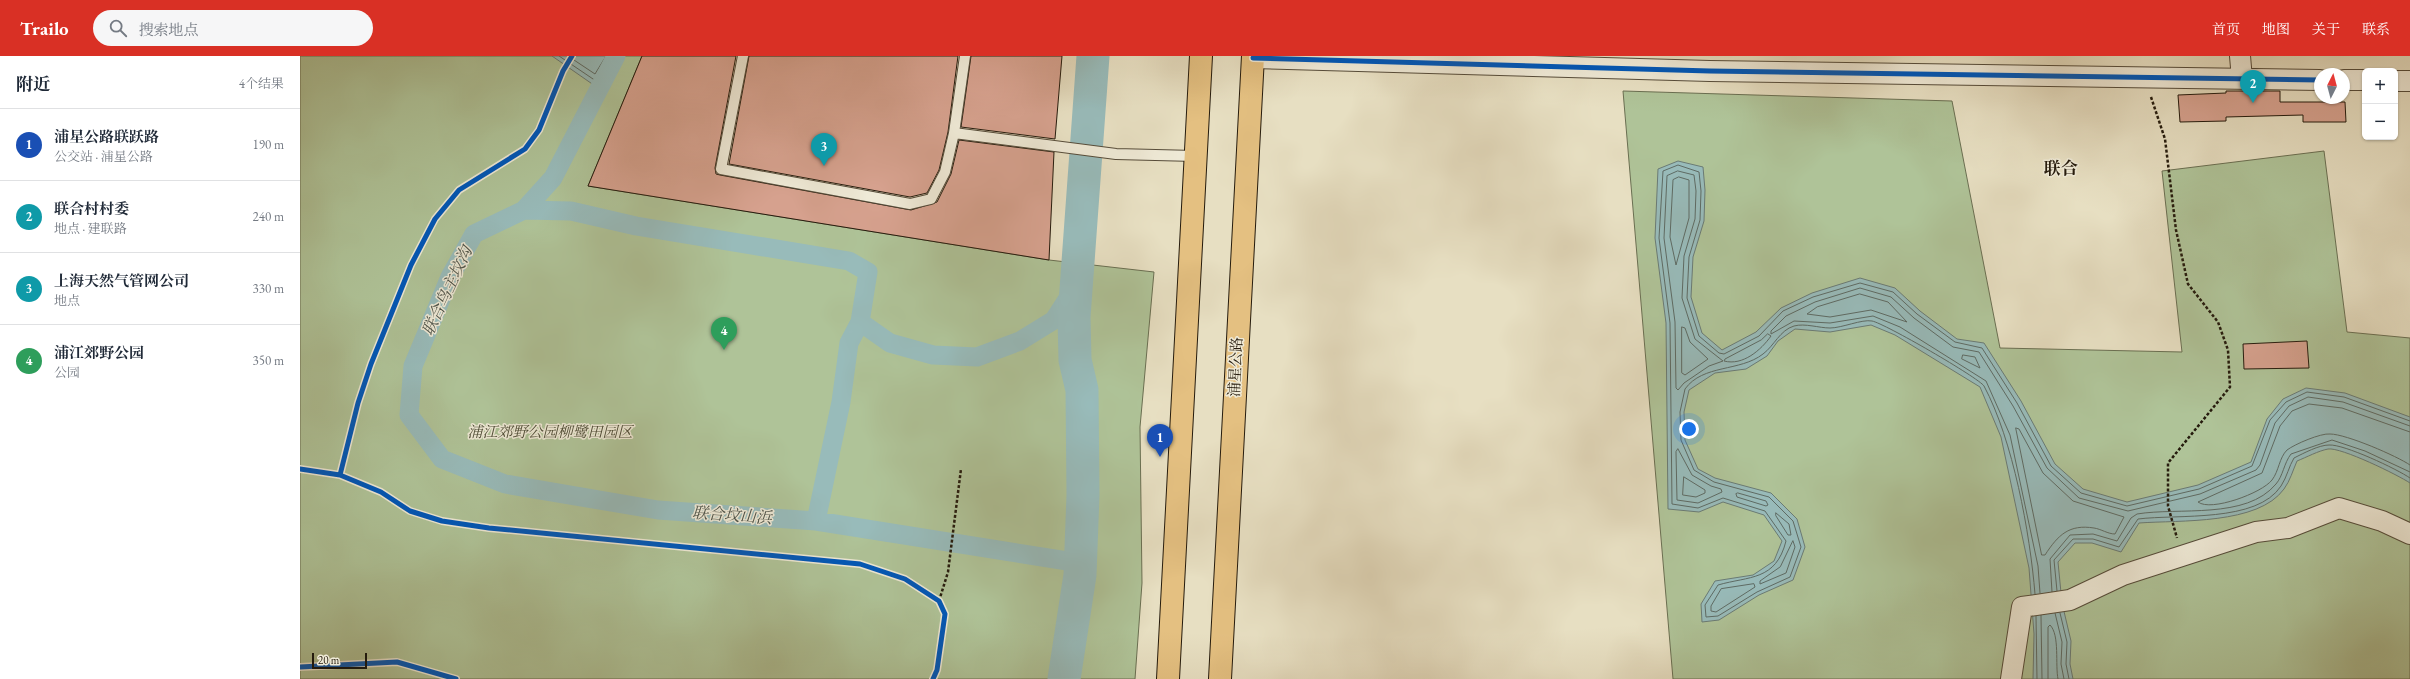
<!DOCTYPE html>
<html lang="zh">
<head>
<meta charset="utf-8">
<style>
	body { margin:0; font-family:"EB Garamond","Noto Serif SC",serif; background:#f6f6f7; color:#1f2937 }
	.controls { position:absolute; right:12px; top:12px; display:grid; overflow:hidden; border-radius:6px; box-shadow:0 1px 3px #0004 }
	.controls button { width:36px; height:36px; display:grid; place-items:center; padding:0; border:0; border-bottom:1px solid #e0e1e3; background:#fff; color:#1f2937; font:20px sans-serif }
	.compass { position:absolute; left:2014px; top:12px; width:36px; height:36px; border-radius:50%; background:#fff; box-shadow:0 1px 3px #0004; rotate:6deg }
	.scale { position:absolute; left:12px; bottom:10px; width:55px; box-sizing:border-box; padding-left:4px; border:2px solid #251b0d; border-top:0; font-size:11px; line-height:14px; white-space:nowrap; color:#251b0d; -webkit-text-stroke:3px #efead7; paint-order:stroke }
	.you { position:absolute; left:1389px; top:373px; width:14px; height:14px; margin:-10px; border:3px solid #fff; border-radius:50%; background:#1a73e8; box-shadow:0 0 0 6px #1a73e833 }
	.badge { display:grid; place-items:center; width:26px; height:26px; border-radius:50%; background:#d93025; color:#fff; font-size:13px; font-weight:700 }
	.pin { position:absolute; translate:-50% -33px; filter:drop-shadow(0 1px 2px #0008) }
	.pin::after { content:''; position:absolute; top:21px; width:14px; height:12px; background:inherit; clip-path:polygon(0 0,100% 0,50% 100%) }
	.list { margin:0; padding:0; list-style:none }
	h2 { display:flex; justify-content:space-between; align-items:center; height:52px; margin:0; padding:0 16px; font-size:17px }
	h2 small { font-size:13px; font-weight:400; color:#747a83 }
	.list li { display:grid; grid-template-columns:26px 1fr auto; gap:12px; align-items:center; box-sizing:border-box; height:72px; padding:0 16px; border-top:1px solid #e0e1e3 }
	.list b { display:block; font-size:15px; white-space:nowrap }
	.list p { margin:0; font-size:13px; white-space:nowrap; color:#747a83 }
	.list em { font-size:13px; font-style:normal; color:#747a83 }
	.icon { flex:none; width:22px; height:22px; fill:none; stroke:currentColor; stroke-width:2; stroke-linecap:round; stroke-linejoin:round }
	.map { position:relative; flex:none; width:2110px; height:623px; overflow:hidden }
	header { display:flex; align-items:center; gap:24px; box-sizing:border-box; height:56px; padding:0 20px; background:#d93025; color:#fff }
	header strong { font-size:19px }
	nav { display:flex; gap:22px; margin-inline-start:auto; font-size:14px }
	.search { width:280px; height:36px; background:#f6f6f7; display:flex; align-items:center; gap:10px; box-sizing:border-box; padding:0 14px; border-radius:22px; color:#747a83; font-size:15px }
	main { display:flex }
	aside { flex:1; background:#fff }
	.map>svg:first-child { display:block }
	.green { fill:#afc398; stroke:#6a6f52 }
	.water { fill:#98bbba; stroke:#6a7b75 }
	.lines { fill:none; stroke-linecap:round; stroke-linejoin:round }
	.shore { stroke:#5e6b64; stroke-width:1 }
	.canal { stroke:#98bbba; stroke-width:19 }
	.river { stroke:#98bbba; stroke-width:33 }
	.building { fill:#d6a18e; stroke:#251b0d }
	.service-casing { stroke:#564c3a; stroke-width:12 }
	.minor-casing { stroke:#564c3a; stroke-width:22 }
	.primary-casing { stroke:#251b0d; stroke-width:24 }
	.path { stroke:#251b0d; stroke-width:2.5; stroke-dasharray:3 2; stroke-linecap:butt }
	.service { stroke:#efead7; stroke-width:10 }
	.minor { stroke:#efead7; stroke-width:20 }
	.primary { stroke:#e4c081; stroke-width:22 }
	.cycleway-casing { stroke:#efead7; stroke-width:8 }
	.cycleway { stroke:#0057b8; stroke-width:5 }
	.labels { text-anchor:middle; dominant-baseline:central; stroke-width:3; stroke-linejoin:round; paint-order:stroke }
	.street-label { font-size:15px; fill:#251b0d; stroke:#efead7 }
	.park-label { font-size:15px; font-style:italic; fill:#4e4d37; stroke:#efead7 }
	.water-label { font-size:16px; font-style:italic; fill:#4d534a; stroke:#efead7 }
	.quarter-label { font-size:17px; font-weight:bold; fill:#251b0d; stroke:#efead7 }
</style>
</head>
<body>
<header>
<strong>Trailo</strong>
<div class="search"><svg class="icon" aria-label="search" viewBox="0 0 24 24"><circle cx="10" cy="10" r="6"/><path d="M15 15l6 6"/></svg>搜索地点</div>
<nav><a>首页</a><a>地图</a><a>关于</a><a>联系</a></nav>
</header>
<main>
<aside>
<h2>附近<small>4个结果</small></h2>
<ul class="list">
<li><span class="badge" style="background:#1a4fb4">1</span><div><b>浦星公路联跃路</b><p>公交站 · 浦星公路</p></div><em>190 m</em></li>
<li><span class="badge" style="background:#0f9aa8">2</span><div><b>联合村村委</b><p>地点 · 建联路</p></div><em>240 m</em></li>
<li><span class="badge" style="background:#0f9aa8">3</span><div><b>上海天然气管网公司</b><p>地点</p></div><em>330 m</em></li>
<li><span class="badge" style="background:#2e9e5b">4</span><div><b>浦江郊野公园</b><p>公园</p></div><em>350 m</em></li>
</ul>
</aside>
<div class="map">
<svg width="2110" height="623" viewBox="0 0 2110 623">
	<rect width="100%" height="100%" fill="#e7dfc2"/>
	<filter id="stains"><feTurbulence type="fractalNoise" baseFrequency=".005" numOctaves="4"/><feColorMatrix values="0 0 0 0 .2 0 0 0 0 .09 0 0 0 0 .02 0 0 0 .5 -.17"/></filter>
	<radialGradient id="worn" r=".72"><stop offset=".6" stop-color="#630" stop-opacity="0"/><stop offset="1" stop-color="#630" stop-opacity=".3"/></radialGradient>
	<path class="green" d="M 0,0 L 342,0 L 288,130 L 749,204 L 854,216 L 840,371 L 842,527 L 835,623 L 0,623 Z
		M 1323,35 L 1652,45 L 1700,292 L 1882,296 L 1862,115 L 2024,95 L 2047,276 L 2110,282 L 2110,623 L 1373,623 Z"/>
	<path class="water" d="M 252,0 L 316,0 L 298,32 Z
		M 1378,105 L 1403,111 L 1405,134 L 1404,165 L 1393,201 L 1391,241 L 1402,277 L 1422,294 L 1456,276 L 1481,252 L 1512,237 L 1560,222 L 1595,232 L 1620,255 L 1657,283 L 1684,287 L 1721,345 L 1755,408 L 1783,433 L 1827,446 L 1898,429 L 1951,406 L 1967,363 L 1983,343 L 2006,332 L 2045,337 L 2110,361 L 2110,427 C 2098,419 2041,391 2028,393 C 2018,395 2007,401 1997,405 C 1993,414 1990,425 1984,433 C 1958,469 1880,464 1839,467 L 1821,496 L 1792,487 L 1775,487 L 1758,506 L 1762,547 L 1771,585 L 1770,608 L 1773,623 L 1733,623 L 1734,578 L 1729,512 L 1701,381 L 1680,331 L 1595,279 L 1571,269 L 1530,276 L 1495,273 L 1478,285 L 1467,300 L 1446,313 L 1415,317 L 1389,334 L 1384,356 L 1385,384 L 1398,413 L 1415,422 L 1471,437 L 1497,463 L 1505,491 L 1493,524 L 1459,539 L 1419,564 L 1402,566 L 1401,548 L 1415,525 L 1453,519 L 1474,505 L 1482,485 L 1464,459 L 1423,446 L 1399,456 L 1368,453 L 1366,267 L 1355,182 L 1358,113 Z"/>
	<g class="lines">
		<path class="shore" d="M 259,0 L 296,25 L 311,0
			M 268,0 L 295,18 L 306,0
			M 1378,115 L 1394,119 L 1396,135 L 1395,163 L 1384,200 L 1382,242 L 1395,283 L 1423,305 L 1409,310 L 1384,327 L 1378,334 L 1376,332 L 1375,266 L 1364,182 L 1367,120 Z
			M 1379,121 L 1389,124 L 1389,162 L 1376,209 L 1370,181 L 1373,124 Z
			M 1560,238 L 1588,246 L 1607,266 L 1571,254 L 1530,261 L 1507,258 L 1517,251 Z
			M 1382,271 L 1385,272 L 1390,286 L 1408,303 L 1385,319 L 1382,317 Z
			M 1468,278 L 1471,280 C 1461,294 1443,310 1424,305 L 1425,303 L 1461,284 Z
			M 1663,299 L 1675,301 L 1680,312 L 1662,303 Z
			M 1716,372 L 1719,373 L 1743,417 L 1773,445 L 1824,461 L 1815,478 C 1808,478 1801,473 1794,472 C 1769,468 1758,479 1745,499 L 1742,499 Z
			M 2110,376 L 2042,352 L 2009,348 L 1992,355 L 1980,370 L 1962,417 L 1898,446 C 1911,456 1962,437 1972,424 C 1979,415 1979,402 1987,394 C 1995,388 2021,377 2030,378 C 2046,378 2097,400 2110,409
			M 1378,393 L 1392,419 L 1411,430 L 1421,433 L 1422,436 L 1398,447 L 1377,444 L 1376,396 Z
			M 1384,421 L 1405,434 L 1405,437 L 1396,441 L 1383,439 Z
			M 1438,437 L 1466,445 L 1468,449 L 1466,450 L 1437,441 L 1436,438 Z
			M 1476,457 L 1489,468 L 1491,479 L 1488,479 L 1476,460 Z
			M 1493,485 L 1495,491 L 1486,517 L 1460,528 L 1460,525 L 1480,511 Z
			M 1454,528 L 1455,531 L 1416,556 L 1411,555 L 1411,550 L 1421,533 Z
			M 1757,535 L 1754,504 L 1773,483 L 1793,483 L 1819,491 L 1838,463 C 1878,458 1957,467 1981,430 C 1987,421 1989,410 1994,402 C 2004,397 2019,389 2029,389 C 2044,388 2097,413 2110,422
			M 1752,536 L 1750,503 L 1770,479 L 1793,478 L 1817,485 L 1831,462 L 1837,458 C 1879,451 1946,464 1976,428 C 1983,420 1984,407 1991,398 L 2032,384 L 2065,395 L 2110,416
			M 1740,537 L 1738,510 L 1710,379 L 1686,325 L 1600,271 L 1573,260 L 1530,267 L 1494,265 L 1471,278 L 1471,275 L 1486,260 L 1515,246 L 1560,232 L 1591,241 L 1614,262 L 1653,291 L 1679,296 L 1713,350 L 1747,412 L 1779,442 L 1828,455 L 1900,438 L 1956,414 L 1960,409 L 1975,367 L 1989,350 L 2008,341 L 2043,346 L 2110,370
			M 1735,538 C 1730,477 1713,384 1684,330 C 1679,322 1584,267 1572,265 C 1562,263 1542,272 1530,272 C 1519,272 1505,267 1494,270 C 1480,274 1474,290 1463,298 C 1440,316 1403,308 1385,333 L 1380,356 L 1381,384 L 1394,414 L 1414,426 L 1469,441 L 1493,465 L 1501,491 L 1490,521 L 1457,536 L 1418,560 L 1406,561 L 1405,549 L 1418,529 C 1449,520 1476,525 1486,485 L 1465,455 L 1423,442 L 1398,452 L 1372,448 L 1370,267 L 1359,182 L 1363,115 L 1378,109 L 1399,116 L 1401,135 L 1400,164 L 1389,201 L 1387,242 L 1399,280 L 1419,297 L 1424,298 L 1459,280 L 1483,255 L 1513,241 L 1560,227 L 1593,236 L 1617,258 L 1655,286 L 1682,292 L 1717,347 L 1751,410 L 1781,437 L 1827,450 L 1899,433 L 1952,410 L 1970,364 L 1986,346 L 2007,336 L 2044,341 L 2110,365
			M 1755,557 L 1762,586 L 1761,608 L 1764,623
			M 1760,557 L 1767,586 L 1766,608 L 1769,623
			M 1741,559 L 1742,623
			M 1736,560 L 1737,623
			M 1748,623 L 1748,571 L 1750,569 C 1760,579 1755,609 1758,623"/>
		<path class="canal" d="M 316,0 L 253,122 L 224,154 L 174,178 L 150,221 L 113,310 L 109,359 L 142,403 L 205,428 L 358,454 L 516,465 L 780,507
			M 224,154 L 271,155 L 336,170 L 549,205 L 568,216 L 560,266 L 590,287 L 633,299 L 677,301 L 720,285 L 754,264 L 776,230
			M 516,465 L 541,346 L 549,287 L 560,266"/>
		<path class="river" d="M 764,623 L 780,519 L 783,439 L 782,334 L 775,304 L 774,261 L 793,0"/>
	</g>
	<path class="building" d="M 342,0 L 436,0 L 415,112 L 416,118 L 420,119 L 611,154 L 637,146 L 651,118 L 659,84 L 754,96 L 749,204 L 288,130 Z
		M 449,0 L 658,0 L 648,76 L 639,114 L 627,137 L 610,141 L 429,108 Z
		M 671,0 L 762,0 L 755,83 L 661,71 Z
		M 1926,35 L 1980,35 L 1980,46 L 2045,46 L 2046,66 L 2003,66 L 2003,59 L 1926,61 L 1926,65 L 1880,66 L 1878,39 L 1926,37 Z
		M 2007,285 L 2009,312 L 1944,313 L 1943,288 Z"/>
	<g class="lines">
		<g class="service-casing">
			<path id="service" d="M 443,0 L 421,113 L 610,148 L 631,143 L 645,116 L 654,77 L 665,0
				M 654,77 L 816,98 L 895,100"/>
		</g>
		<g class="minor-casing">
			<path id="minor" d="M 1940,0 L 1942,23
				M 953,2 L 1410,15 L 2020,24
				M 2044,24 L 2065,24
				M 2095,25 L 2110,25
				M 1711,623 L 1722,551 L 1770,544 L 1823,519 L 1956,476 L 1988,472 L 2039,452 L 2082,465 L 2110,478"/>
		</g>
		<g class="primary-casing">
			<path id="primary" d="M 868,623 L 901,0
				M 920,623 L 953,0"/>
		</g>
		<path class="path" d="M 1851,41 L 1865,83 L 1876,174 L 1888,228 L 1918,266 L 1928,294 L 1930,331 L 1868,407 L 1868,450 L 1877,482
			M 639,545 L 648,516 L 661,413"/>
		<use href="#service" class="service"/>
		<use href="#minor" class="minor"/>
		<use href="#primary" class="primary"/>
		<g class="cycleway-casing">
			<path id="cycleway" d="M 953,2 L 1410,15 L 2020,24
				M 0,413 L 40,419 L 81,436 L 110,455 L 142,465 L 189,472 L 560,508 L 605,523 L 639,545 L 645,558 L 637,614 L 633,623
				M 40,419 L 58,347 L 71,308 L 111,209 L 135,163 L 159,134 L 225,93 L 239,74 L 263,15 L 272,0
				M 0,611 L 97,606 L 156,623"/>
		</g>
		<use href="#cycleway" class="cycleway"/>
	</g>
	<g class="labels">
		<g class="street-label">
			<text transform="translate(935 311) rotate(-87)">浦星公路</text>
		</g>
		<g class="park-label">
			<text x="250" y="375">浦江郊野公园柳鹭田园区</text>
		</g>
		<g class="water-label">
			<text transform="translate(147 235) rotate(-65)">联合鸟主坟沟</text>
			<text transform="translate(432 459) rotate(4)">联合坟山浜</text>
		</g>
		<g class="quarter-label">
			<text x="1761" y="112">联合</text>
		</g>
	</g>
	<rect width="100%" height="100%" filter="url(#stains)"/>
	<rect width="100%" height="100%" fill="url(#worn)"/>
</svg>
<div class="controls">
<button>+</button>
<button>−</button>
</div>
<svg class="compass" viewBox="-18 -18 36 36"><path d="M0-13l5 13h-10z" fill="#e53935"/><path d="M0 13l5-13h-10z" fill="#747a83"/></svg>
<div class="scale">20 m</div>
<div class="you"></div>
<div class="pin badge" style="left:860px;top:401px;background:#1a4fb4">1</div>
<div class="pin badge" style="left:1953px;top:47px;background:#0f9aa8">2</div>
<div class="pin badge" style="left:524px;top:110px;background:#0f9aa8">3</div>
<div class="pin badge" style="left:424px;top:294px;background:#2e9e5b">4</div>
</div>
</main>
</body>
</html>
